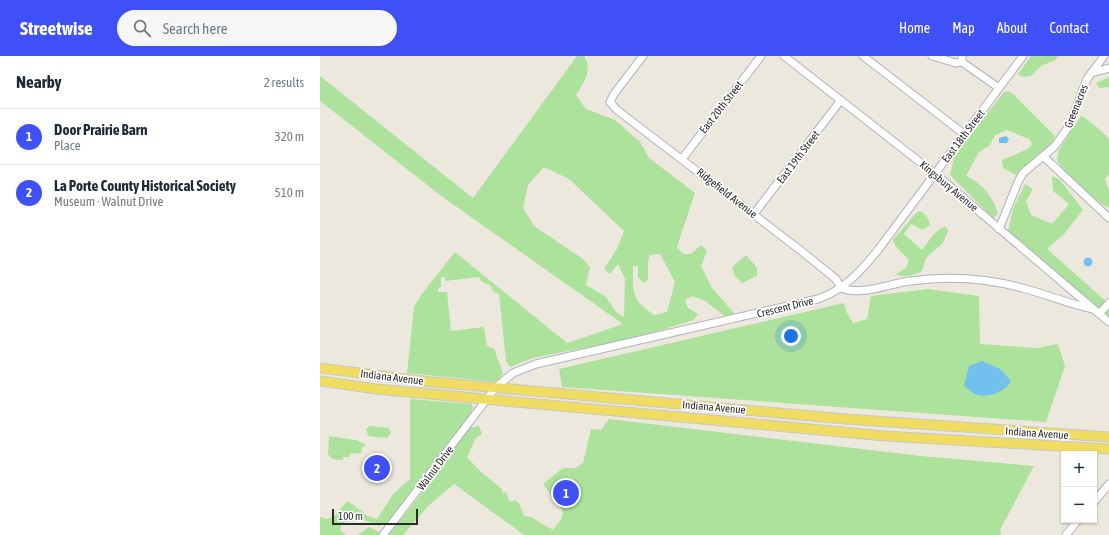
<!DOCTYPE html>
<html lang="en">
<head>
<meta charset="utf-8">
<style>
	body { margin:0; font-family:"Asap Condensed",sans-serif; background:#f6f6f7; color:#1f2937 }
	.controls { position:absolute; right:12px; bottom:12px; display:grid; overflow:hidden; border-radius:0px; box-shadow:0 1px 3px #0004 }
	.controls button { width:36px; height:36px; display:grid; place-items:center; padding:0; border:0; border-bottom:1px solid #e0e1e3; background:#fff; color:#1f2937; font:20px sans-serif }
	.scale { position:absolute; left:12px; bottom:10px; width:86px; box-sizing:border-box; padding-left:4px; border:2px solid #2b2b2b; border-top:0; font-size:11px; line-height:14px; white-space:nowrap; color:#2b2b2b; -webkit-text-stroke:3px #fff; paint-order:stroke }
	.you { position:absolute; left:471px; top:280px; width:14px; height:14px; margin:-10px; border:3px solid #fff; border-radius:50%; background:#1a73e8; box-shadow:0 0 0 6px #1a73e833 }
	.badge { display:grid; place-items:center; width:26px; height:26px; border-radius:50%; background:#4050f7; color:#fff; font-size:13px; font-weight:700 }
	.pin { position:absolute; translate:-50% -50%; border:2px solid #fff; box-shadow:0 1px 4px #0006 }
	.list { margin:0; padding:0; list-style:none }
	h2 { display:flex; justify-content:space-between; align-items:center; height:52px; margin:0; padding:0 16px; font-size:17px }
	h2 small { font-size:13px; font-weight:400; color:#747a83 }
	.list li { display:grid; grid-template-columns:26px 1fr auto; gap:12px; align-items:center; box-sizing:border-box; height:56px; padding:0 16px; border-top:1px solid #e0e1e3 }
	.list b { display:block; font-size:15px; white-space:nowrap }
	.list p { margin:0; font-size:13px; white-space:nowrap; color:#747a83 }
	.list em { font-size:13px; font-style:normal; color:#747a83 }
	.icon { flex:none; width:22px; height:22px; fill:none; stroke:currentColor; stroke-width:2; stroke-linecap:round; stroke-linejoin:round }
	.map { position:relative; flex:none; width:789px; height:479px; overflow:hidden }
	header { display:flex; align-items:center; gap:24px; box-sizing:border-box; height:56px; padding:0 20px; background:#4050f7; color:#fff }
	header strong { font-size:19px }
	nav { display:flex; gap:22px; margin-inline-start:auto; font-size:14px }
	.search { width:280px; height:36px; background:#f6f6f7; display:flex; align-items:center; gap:10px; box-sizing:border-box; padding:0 14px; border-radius:22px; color:#747a83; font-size:15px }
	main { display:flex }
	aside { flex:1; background:#fff }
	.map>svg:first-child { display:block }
	.green { fill:#ace29b; fill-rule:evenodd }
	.water { fill:#72c0ed }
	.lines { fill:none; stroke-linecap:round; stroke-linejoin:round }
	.minor-casing { stroke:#b1b2be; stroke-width:9 }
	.major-casing { stroke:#c8c8c8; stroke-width:11 }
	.minor { stroke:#fff; stroke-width:7 }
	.major { stroke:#efdc60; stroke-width:9 }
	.labels { text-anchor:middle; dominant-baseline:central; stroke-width:3.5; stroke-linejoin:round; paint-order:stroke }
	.street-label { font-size:11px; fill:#2b2b2b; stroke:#fff }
</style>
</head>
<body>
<header>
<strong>Streetwise</strong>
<div class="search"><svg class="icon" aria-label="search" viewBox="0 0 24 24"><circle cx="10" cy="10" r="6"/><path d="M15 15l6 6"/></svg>Search here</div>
<nav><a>Home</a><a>Map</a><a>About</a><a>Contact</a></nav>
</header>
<main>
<aside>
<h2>Nearby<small>2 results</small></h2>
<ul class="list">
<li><span class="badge">1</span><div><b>Door Prairie Barn</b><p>Place</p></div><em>320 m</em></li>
<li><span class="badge">2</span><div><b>La Porte County Historical Society</b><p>Museum · Walnut Drive</p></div><em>510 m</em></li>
</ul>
</aside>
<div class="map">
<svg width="789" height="479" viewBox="0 0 789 479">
	<rect width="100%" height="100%" fill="#ede8de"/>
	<path class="green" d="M 257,0 L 264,0 C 273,15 264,26 256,39 L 266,53 L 295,64 L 320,86 L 329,102 L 375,137 L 357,191 L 363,198 L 371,198 L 381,189 L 387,195 L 381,210 L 392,232 L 415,258 L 406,261 L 385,245 L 372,240 L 365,244 L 368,252 L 378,258 L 374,264 L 315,282 L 213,302 L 190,311 L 186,305 L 179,238 L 174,236 L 170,229 L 162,226 L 159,221 L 125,225 L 125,221 L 121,221 L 121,231 L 118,232 L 118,236 L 127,236 L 131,275 L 164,271 L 167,290 L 174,293 L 183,317 L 176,326 L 87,317 L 94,251 L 101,239 L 135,196 L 247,287 L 303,268 L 124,142 L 0,45 L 0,20 L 153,142 ZM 224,111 L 249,123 L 304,175 L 298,191 L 284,213 L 290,218 L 298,208 L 305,223 L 304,261 L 296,256 L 285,240 L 266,229 L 270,211 L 263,203 L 214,170 L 203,152 L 208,129 ZM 340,198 L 355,226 L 347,256 L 334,259 C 311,243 313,237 313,210 L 318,210 L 318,221 L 324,227 L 328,224 L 328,205 L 330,199 Z
		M 711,0 L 738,0 L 735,4 L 721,10 L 711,20 L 702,21 L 698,18 Z
		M 789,21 L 789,31 L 779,32 L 776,27 Z
		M 688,35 L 694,39 L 735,80 L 732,88 L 696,119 L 683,112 L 682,104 L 708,93 L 712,88 L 709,83 L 687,74 L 675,79 L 670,89 L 659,96 L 646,120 C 661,125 675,144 678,158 L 673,162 L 630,119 L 634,102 L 640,93 L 684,36 Z
		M 761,60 C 767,62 784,77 789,83 L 789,118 L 785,123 L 789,135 L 789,151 L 786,151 C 770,140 746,120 737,104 L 739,94 Z
		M 732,120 L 740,124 L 763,154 L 744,178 L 727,193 L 789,248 L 789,261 L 688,176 L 693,153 L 705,128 L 713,133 L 706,145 L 711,159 L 732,168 L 749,148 L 733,135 Z
		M 601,155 L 608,162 L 610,169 L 603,174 L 591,168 L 584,178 L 602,194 C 610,185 614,173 626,171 L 628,175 L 623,187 L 606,202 L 602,215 C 594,219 584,223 576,218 L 586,212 L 589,204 C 584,198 575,192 573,184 L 597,156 Z
		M 426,199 L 437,212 L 437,220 L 422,227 L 415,220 L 412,211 Z
		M 608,233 L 659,240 L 660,288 L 717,292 L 738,288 L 745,310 L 726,366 L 242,331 L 239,313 L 524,247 L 526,255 L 533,267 L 547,263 L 551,240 Z
		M 90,343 L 151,348 L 153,350 C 153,366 82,449 67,467 L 59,470 C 45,463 37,463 22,467 L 20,474 L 26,479 L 0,479 L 0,461 C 14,468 19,452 28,445 L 48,460 L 57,463 L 74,437 L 90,423 Z
		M 289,363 L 601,400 L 714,410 L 680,474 L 681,479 L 204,479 L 134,428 L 108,450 L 83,479 L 67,479 L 91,451 L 149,372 L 159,370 L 162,378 L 156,382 L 147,401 L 160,415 L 182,433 L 182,437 L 186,436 L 190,446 L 195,444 L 199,447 L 204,460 L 211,461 L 233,474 L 242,462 L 243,455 L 223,428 L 243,412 L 255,412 L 263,407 L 271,373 L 281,374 Z
		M 50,370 L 69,372 L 71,377 L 67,382 L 48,380 L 46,373 Z
		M 9,380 L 36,384 L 45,388 L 44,391 L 42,391 L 41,398 L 30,397 L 30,401 L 23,401 L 23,404 L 12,403 L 8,398 Z
		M 49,471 L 59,476 L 59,479 L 38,479 Z"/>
	<path class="water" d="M 686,80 L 689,83 L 687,87 L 679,87 L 679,82 Z
		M763.5 206a4.5 4.5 0 1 1 9 0a4.5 4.5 0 1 1-9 0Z
		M 662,305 L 680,313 L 691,325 C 685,336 667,343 655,338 C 651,336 647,332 644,330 L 649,310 Z"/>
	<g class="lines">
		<g class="minor-casing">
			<path id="minor" d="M 323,0 L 294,38 L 290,46 L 297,54 L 480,194 L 516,223 L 521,232
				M 464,0 L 614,117 L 789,266
				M 543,0 L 644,78
				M 612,0 L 636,7 L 642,6 L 642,0
				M 642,6 L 679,32
				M 771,17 L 789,12
				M 724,101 L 789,162
				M 362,103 L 441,0
				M 434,158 L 521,44
				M 679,173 L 698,126 L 703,117 L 735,90 L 749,70 L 767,23 L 784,0
				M 521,232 C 542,240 568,228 590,225 C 627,220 666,222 702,232 C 726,238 749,248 773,253
				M 779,258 L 789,247
				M 774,446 L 789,428
				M 63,479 L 176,331 L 193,317 L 216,308 L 498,243 C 524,234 541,215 558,194 L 703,0
				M 746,479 L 758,464"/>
		</g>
		<g class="major-casing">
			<path id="major" d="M 0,312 L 102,325 L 525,363 L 789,381
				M 0,325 L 56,333 L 565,380 L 789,393"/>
		</g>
		<use href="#minor" class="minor"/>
		<use href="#major" class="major"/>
	</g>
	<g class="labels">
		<g class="street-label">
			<text transform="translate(756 50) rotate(-68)">Greenacres</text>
			<text transform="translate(401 51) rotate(-52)">East 20th Street</text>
			<text transform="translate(643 80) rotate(-53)">East 18th Street</text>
			<text transform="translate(478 101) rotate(-53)">East 19th Street</text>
			<text transform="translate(629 130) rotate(40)">Kingsbury Avenue</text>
			<text transform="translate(407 137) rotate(38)">Ridgefield Avenue</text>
			<text transform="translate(465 251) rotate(-14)">Crescent Drive</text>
			<text transform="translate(72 321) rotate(7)">Indiana Avenue</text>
			<text transform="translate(394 351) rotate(5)">Indiana Avenue</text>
			<text transform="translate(717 377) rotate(4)">Indiana Avenue</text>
			<text transform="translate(115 412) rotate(-53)">Walnut Drive</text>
		</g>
	</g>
</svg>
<div class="controls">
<button>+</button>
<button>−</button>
</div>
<div class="scale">100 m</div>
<div class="you"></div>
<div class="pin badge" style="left:246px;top:437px">1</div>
<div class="pin badge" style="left:57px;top:412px">2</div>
</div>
</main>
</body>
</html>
